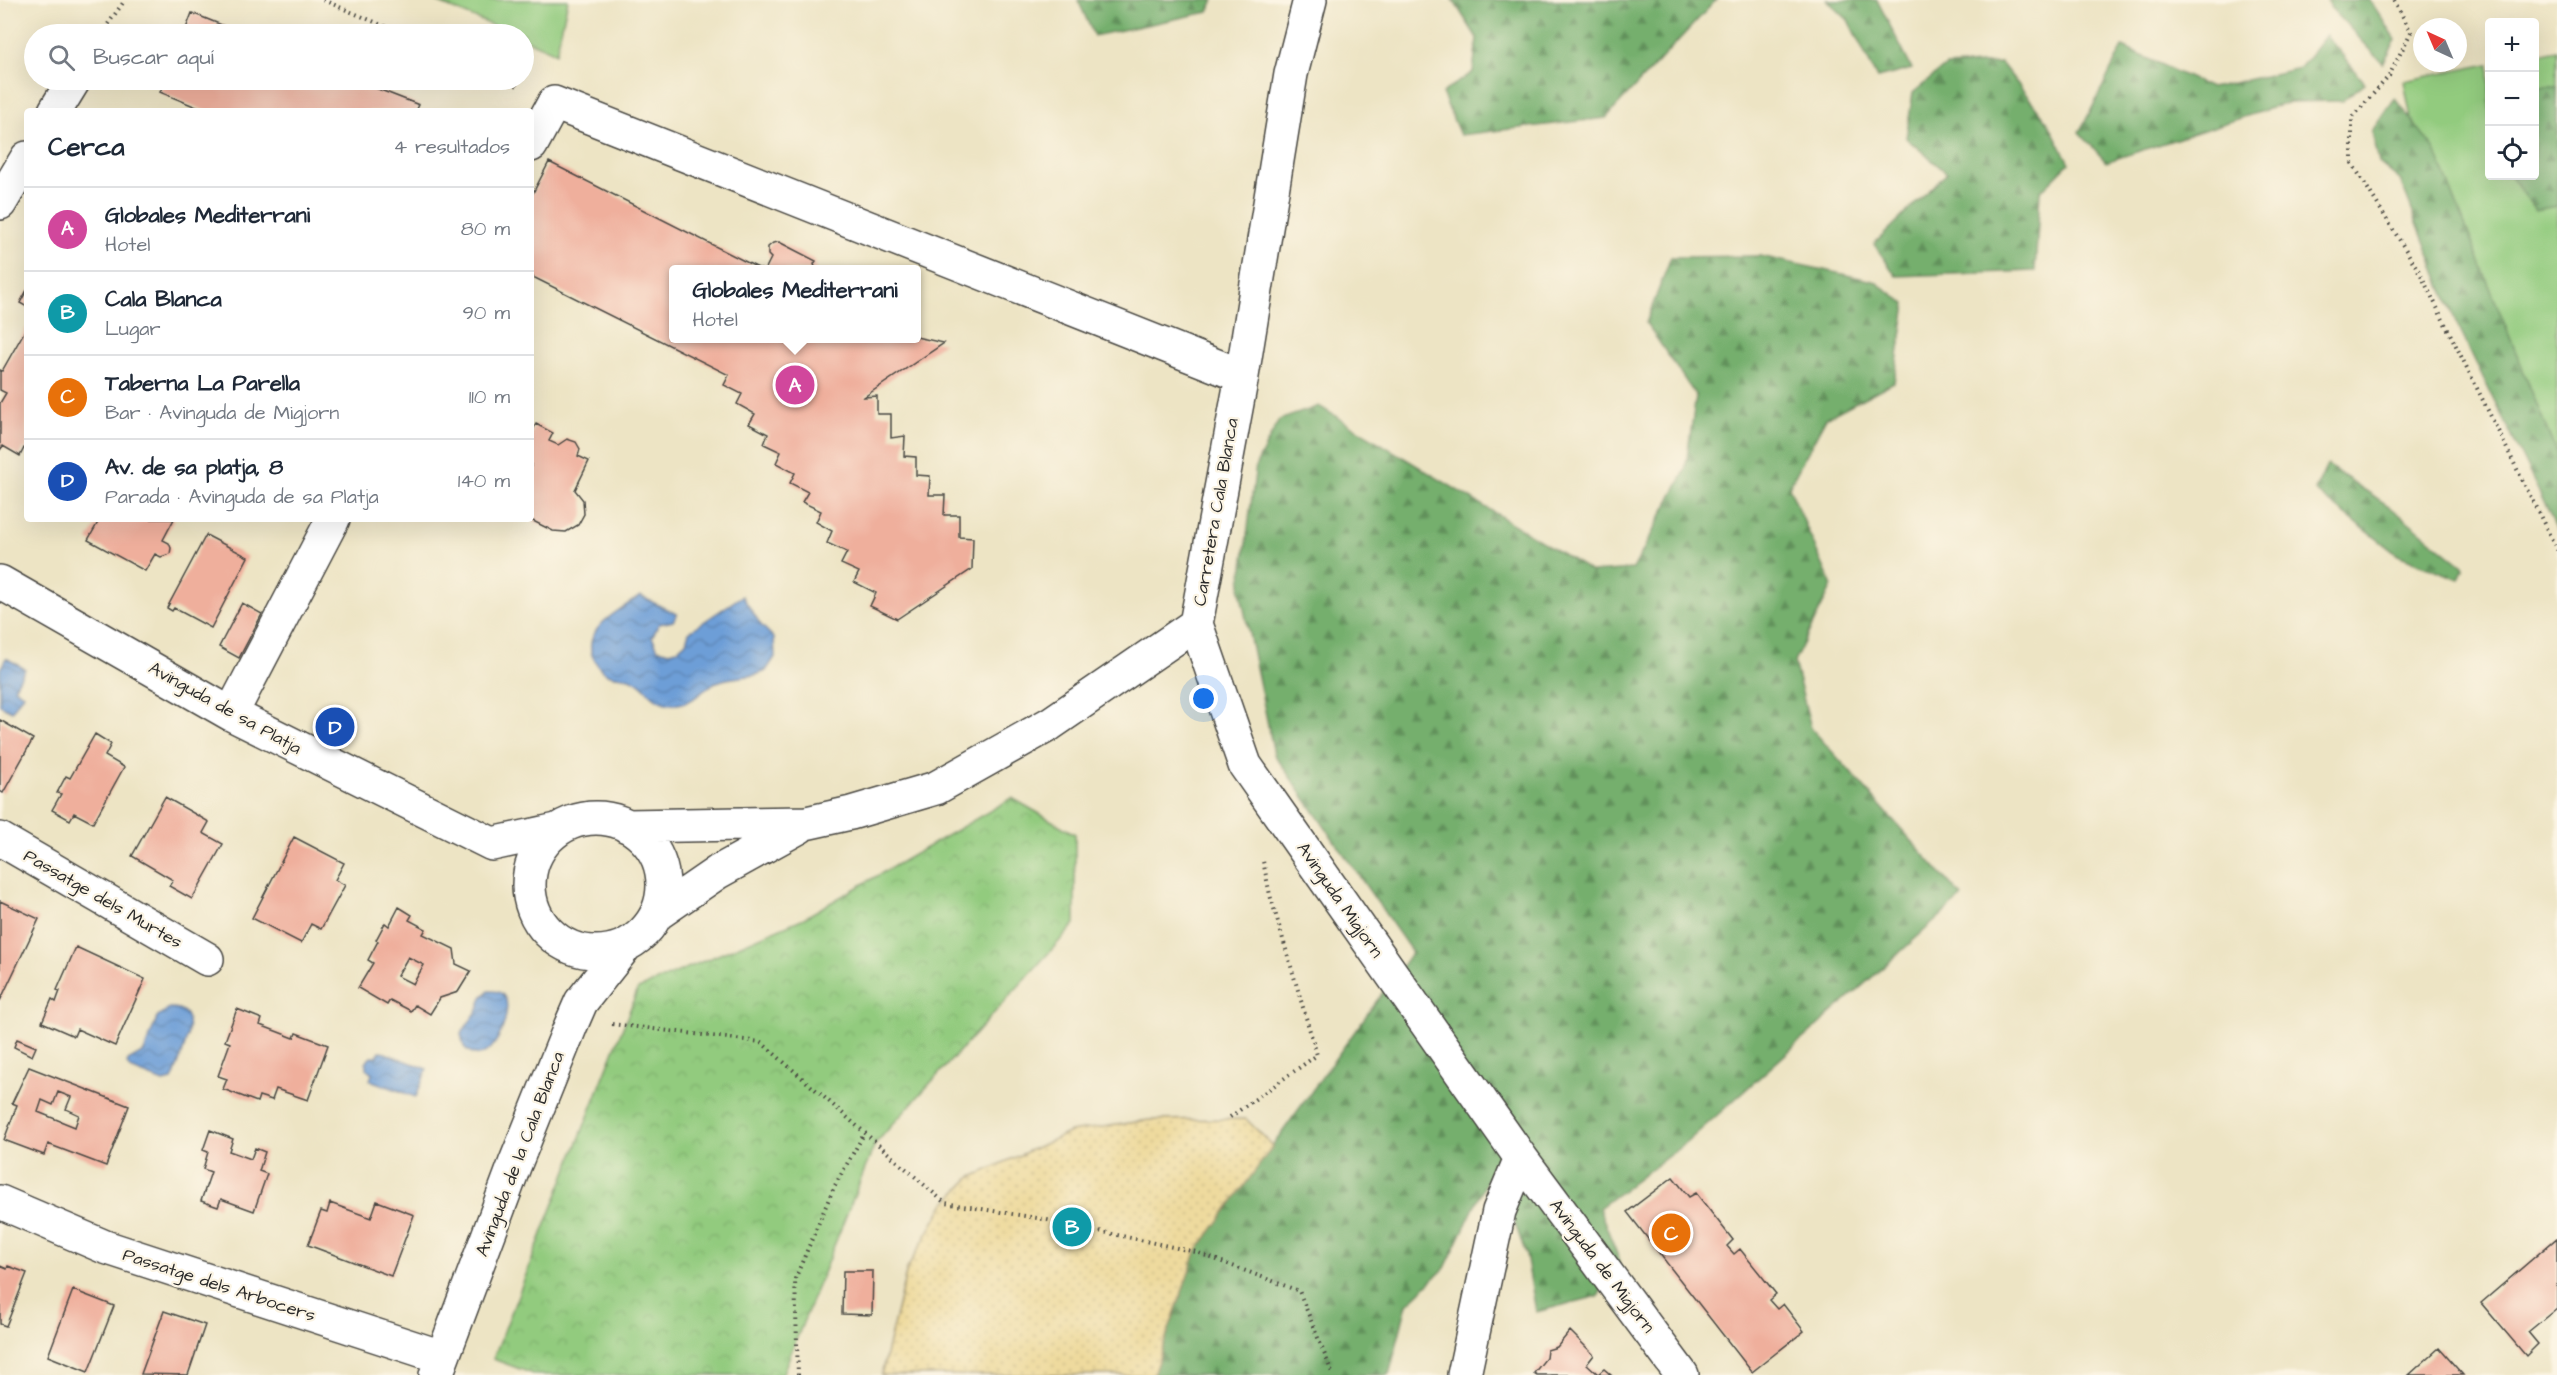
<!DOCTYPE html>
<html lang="es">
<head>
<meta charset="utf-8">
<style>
	body { margin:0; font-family:"Architects Daughter",sans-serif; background:#f6f6f7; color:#1f2937 }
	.controls { position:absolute; right:18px; top:18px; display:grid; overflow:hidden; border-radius:6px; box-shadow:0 6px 24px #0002 }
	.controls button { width:54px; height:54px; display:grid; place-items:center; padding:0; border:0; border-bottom:2px solid #e0e1e3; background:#fff; color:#1f2937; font:30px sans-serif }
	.compass { position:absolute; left:2413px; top:18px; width:54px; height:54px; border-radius:50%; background:#fff; box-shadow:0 6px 24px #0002; rotate:316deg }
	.you { position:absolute; left:1204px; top:699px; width:21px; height:21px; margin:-15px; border:4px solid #fff; border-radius:50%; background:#1a73e8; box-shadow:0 0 0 9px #1a73e833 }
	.badge { display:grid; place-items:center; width:39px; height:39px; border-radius:50%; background:#c8321e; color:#fff; font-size:20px; font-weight:700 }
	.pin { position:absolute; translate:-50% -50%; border:3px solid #fff; box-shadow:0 2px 6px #0006 }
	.popup { position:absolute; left:669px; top:265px; width:252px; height:78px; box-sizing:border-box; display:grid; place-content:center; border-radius:6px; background:#fff; filter:drop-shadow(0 2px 4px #0005); font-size:20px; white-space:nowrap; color:#747a83 }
	.popup b { font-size:22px; color:#1f2937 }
	.popup::after { content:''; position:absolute; left:50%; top:100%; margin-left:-12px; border:12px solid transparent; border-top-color:#fff }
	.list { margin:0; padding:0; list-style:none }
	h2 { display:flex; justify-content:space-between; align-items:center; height:78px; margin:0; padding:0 24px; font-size:26px }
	h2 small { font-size:20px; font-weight:400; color:#747a83 }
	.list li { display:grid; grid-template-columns:39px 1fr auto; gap:18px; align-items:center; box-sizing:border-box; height:84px; padding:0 24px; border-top:2px solid #e0e1e3 }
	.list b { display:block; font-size:22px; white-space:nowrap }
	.list p { margin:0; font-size:20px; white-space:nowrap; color:#747a83 }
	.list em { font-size:20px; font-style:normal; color:#747a83 }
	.icon { flex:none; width:33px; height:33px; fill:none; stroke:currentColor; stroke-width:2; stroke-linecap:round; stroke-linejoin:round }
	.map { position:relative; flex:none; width:2557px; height:1375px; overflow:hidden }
	.search { position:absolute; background:#fff; box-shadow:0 6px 24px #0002; left:24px; top:24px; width:510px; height:66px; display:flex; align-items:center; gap:15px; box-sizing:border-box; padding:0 21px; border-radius:33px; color:#747a83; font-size:22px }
	.panel { position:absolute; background:#fff; box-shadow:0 6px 24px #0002; left:24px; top:108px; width:510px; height:414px; border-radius:6px }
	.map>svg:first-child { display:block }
	.grass { fill:#92cb7e; stroke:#5e7b54; stroke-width:1.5 }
	.forest { fill:url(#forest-firs); stroke:#506d4c; stroke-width:1.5 }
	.sand { fill:url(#sand-dots); stroke:#8c8264; stroke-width:1.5 }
	.park { fill:url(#park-crowns); stroke:#5e7b54; stroke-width:1.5 }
	.water { fill:url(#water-waves); stroke:#4c6481; stroke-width:1.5 }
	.building { fill:#efaf9c; fill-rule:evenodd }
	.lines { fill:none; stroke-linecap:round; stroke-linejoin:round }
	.minor-casing { stroke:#484742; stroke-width:36 }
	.path { stroke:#484742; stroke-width:4; stroke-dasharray:1.5 4.5; stroke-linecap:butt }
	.minor { stroke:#fff; stroke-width:33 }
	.labels { text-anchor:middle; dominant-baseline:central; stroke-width:4.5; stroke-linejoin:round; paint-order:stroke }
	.street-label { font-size:18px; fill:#2b2b2b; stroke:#fcf5e5 }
</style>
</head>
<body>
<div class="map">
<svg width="2557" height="1375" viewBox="0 0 2557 1375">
	<defs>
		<pattern id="forest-firs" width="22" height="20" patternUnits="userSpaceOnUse" patternTransform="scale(1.5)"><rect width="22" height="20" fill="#75af6d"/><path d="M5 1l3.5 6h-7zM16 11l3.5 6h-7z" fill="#608f5a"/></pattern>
		<pattern id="sand-dots" width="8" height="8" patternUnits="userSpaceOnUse" patternTransform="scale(1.5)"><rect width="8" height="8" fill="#eeda9e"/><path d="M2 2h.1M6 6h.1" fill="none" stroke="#cb8" stroke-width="1.8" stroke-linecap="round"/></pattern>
		<pattern id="park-crowns" width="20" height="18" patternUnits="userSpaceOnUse" patternTransform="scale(1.5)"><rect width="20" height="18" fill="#92cb7e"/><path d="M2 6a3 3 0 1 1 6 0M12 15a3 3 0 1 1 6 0" fill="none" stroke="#7eae6d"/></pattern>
		<pattern id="water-waves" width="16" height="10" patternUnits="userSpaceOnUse" patternTransform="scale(1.5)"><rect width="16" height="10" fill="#6d9ed7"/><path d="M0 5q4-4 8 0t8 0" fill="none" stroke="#5a81af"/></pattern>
	</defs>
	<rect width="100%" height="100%" fill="#fcf5e5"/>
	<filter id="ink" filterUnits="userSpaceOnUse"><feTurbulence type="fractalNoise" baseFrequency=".0167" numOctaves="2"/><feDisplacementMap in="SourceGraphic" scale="12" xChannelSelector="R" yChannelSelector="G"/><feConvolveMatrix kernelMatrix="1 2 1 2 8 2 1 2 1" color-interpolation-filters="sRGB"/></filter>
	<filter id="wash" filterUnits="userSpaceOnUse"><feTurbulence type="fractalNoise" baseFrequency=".008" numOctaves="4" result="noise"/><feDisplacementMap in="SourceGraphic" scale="24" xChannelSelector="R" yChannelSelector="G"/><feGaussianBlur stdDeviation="1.35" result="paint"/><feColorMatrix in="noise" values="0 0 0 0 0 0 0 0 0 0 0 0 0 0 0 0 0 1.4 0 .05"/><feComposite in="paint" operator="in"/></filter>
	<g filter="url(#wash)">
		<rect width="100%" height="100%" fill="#ede4c4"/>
		<path class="grass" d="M 432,0 L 568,0 L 556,53 L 524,39 L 524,34 L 513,34 Z
			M 2557,50 L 2557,504 L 2425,195 L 2404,81 L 2489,64 L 2490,176 L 2534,176 L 2535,55 Z"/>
		<path class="forest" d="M 1078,0 L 1214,0 L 1208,12 L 1094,36 Z
			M 1453,0 L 1716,0 L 1606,118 L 1460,135 L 1442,93 L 1473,72 L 1477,38 Z
			M 1827,0 L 1877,0 L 1912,69 L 1877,78 L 1848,20 Z
			M 2327,0 L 2370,0 L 2396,40 L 2383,63 L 2330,7 Z
			M 2326,35 L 2365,83 L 2342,101 L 2290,102 L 2106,162 L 2079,132 C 2096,104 2107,75 2123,47 L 2211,88 L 2300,68 Z
			M 2001,63 L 2048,122 L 2069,163 L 2040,192 L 2035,271 L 1896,276 L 1874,244 L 1947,173 L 1906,138 L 1913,93 L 1946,66 Z
			M 2541,87 L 2557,87 L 2557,206 L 2535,210 L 2511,176 L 2534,176 L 2535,92 Z
			M 2395,98 L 2435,150 L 2557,455 L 2557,529 L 2455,320 L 2400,180 L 2379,163 L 2372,131 Z
			M 1760,256 L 1874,281 L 1906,304 L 1894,382 L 1826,418 L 1789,487 L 1832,586 L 1794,662 L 1811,728 L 1962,897 L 1687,1142 L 1599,1208 L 1620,1262 L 1598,1296 L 1536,1312 L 1526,1254 L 1494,1166 L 1445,1268 L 1407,1304 L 1389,1375 L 1153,1375 L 1196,1252 L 1412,952 L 1274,754 L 1240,590 L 1256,465 L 1279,420 L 1319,406 L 1592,572 L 1633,569 L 1685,471 L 1696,396 L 1646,323 L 1671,257 Z
			M 2327,465 L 2389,506 L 2464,567 L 2459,579 L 2398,555 L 2315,491 Z"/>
		<path class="sand" d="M 1246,1119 L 1273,1146 L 1196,1252 L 1153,1375 L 881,1375 L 907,1269 L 945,1203 L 970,1178 L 1070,1132 L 1149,1120 Z"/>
		<path class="park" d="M 1012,798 L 1075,834 L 1075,924 L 875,1144 L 782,1375 L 536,1375 L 493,1359 L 638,989 L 804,918 Z"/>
		<path class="water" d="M 640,596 L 677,614 L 673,621 L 659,624 L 652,637 L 658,649 L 669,652 L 677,650 L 686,642 L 689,632 L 742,596 L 761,625 L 774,638 L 775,657 L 766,671 C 751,679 733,675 717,682 C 703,688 695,703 678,704 C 652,706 650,687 632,679 C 623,675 614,678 606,673 C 599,669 595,662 592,655 C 583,627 622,609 640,596 Z
			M 6,658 L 25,669 L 14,688 L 23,694 L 12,711 L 0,705 L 0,669 Z
			M 489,991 C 496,991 501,991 505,998 C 513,1011 492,1076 464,1047 L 461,1034 L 478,1010 L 482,997 Z
			M 169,1008 C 206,1006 180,1057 174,1076 L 172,1080 L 163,1082 L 130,1069 L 127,1064 L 128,1061 L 144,1052 L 157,1018 Z
			M 380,1051 L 427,1069 L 416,1097 L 370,1080 L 372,1074 L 366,1069 L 366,1062 L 371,1057 L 377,1057 Z"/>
		<g id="blocks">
			<path class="building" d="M 192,13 L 244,34 L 184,34 Z
				M 165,80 L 355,80 L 419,105 L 416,111 L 206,111 L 160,92 Z
				M 549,162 L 762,270 L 674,270 L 674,338 L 916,337 L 944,343 L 864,397 L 877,396 L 877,414 L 891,414 L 891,438 L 905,436 L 904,456 L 916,457 L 916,475 L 930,476 L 929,495 L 945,495 L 944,515 L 959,515 L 959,537 L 973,538 L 972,569 L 897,619 L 870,606 L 876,593 L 854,582 L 859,572 L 841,564 L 847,552 L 827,543 L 832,531 L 816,522 L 821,511 L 802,502 L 808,492 L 790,483 L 795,473 L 776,463 L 781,452 L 764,444 L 768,434 L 749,424 L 755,414 L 737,404 L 742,394 L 724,385 L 729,375 L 531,276 L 531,192 L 533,193 Z
				M 779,242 L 816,261 L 814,264 L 816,270 L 765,270 L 771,258 L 768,255 L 768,247 L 773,243 Z
				M 27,290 L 27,307 L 20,303 Z
				M 27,327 L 27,450 L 24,448 L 20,456 L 3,446 L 0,450 L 0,403 L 6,393 L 0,390 L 0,370 L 2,371 Z
				M 536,424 L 553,433 L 549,441 L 558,445 L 567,439 L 576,442 L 580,449 L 578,456 L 589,461 L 575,490 L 583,500 L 584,514 L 578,525 L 566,532 L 553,531 L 531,520 L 531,434 Z
				M 100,519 L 174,519 L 163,540 L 169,543 L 171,548 L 170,554 L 161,557 L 155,554 L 145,571 L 88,540 Z
				M 206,535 L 248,557 L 211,628 L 174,608 L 172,611 L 167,608 Z
				M 242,603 L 262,614 L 239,658 L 219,647 Z
				M 0,720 L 33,739 L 3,793 L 0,791 Z
				M 95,734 L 111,744 L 105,756 L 124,767 L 93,823 L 74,813 L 70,820 L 52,810 L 61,794 L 57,793 L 66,776 L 70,778 Z
				M 165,797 L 209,822 L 203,833 L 223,844 L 192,899 L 169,886 L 173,880 L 132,856 Z
				M 294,837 L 344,863 L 335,880 L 345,885 L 321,929 L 311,924 L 301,943 L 252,918 Z
				M 0,901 L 39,919 L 0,1001 Z
				M 399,907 L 412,915 L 409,920 L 426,929 L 423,934 L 454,949 L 456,964 L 471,971 L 458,992 L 440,998 L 430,1014 L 415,1005 L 411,1011 L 390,1000 L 387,1005 L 358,988 L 373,963 L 368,960 L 378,941 L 376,940 L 385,923 L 389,926 ZM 408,957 L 424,965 L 413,984 L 397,976 Z
				M 76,947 L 145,979 L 115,1046 L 77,1029 L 74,1036 L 42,1022 L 52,999 L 56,1002 L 60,991 L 57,990 Z
				M 237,1009 L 262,1019 L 260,1025 L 294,1038 L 296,1033 L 328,1045 L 308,1100 L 276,1089 L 272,1100 L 259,1096 L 257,1102 L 223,1089 L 227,1079 L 218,1076 L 230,1043 L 225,1041 Z
				M 17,1039 L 36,1047 L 32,1056 L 14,1047 Z
				M 29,1067 L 129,1106 L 106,1166 L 48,1144 L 44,1155 L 4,1140 L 17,1105 L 12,1103 ZM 58,1092 L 71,1097 L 66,1109 L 79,1115 L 75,1127 L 38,1112 L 42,1100 L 53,1105 Z
				M 210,1130 L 233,1139 L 229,1151 L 251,1159 L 255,1148 L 265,1152 L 259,1171 L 267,1174 L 254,1211 L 221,1199 L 218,1207 L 201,1201 L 211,1172 L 203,1169 L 208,1152 L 203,1150 Z
				M 1673,1177 L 1689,1197 L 1696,1193 L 1733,1240 L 1727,1246 L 1734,1254 L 1740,1249 L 1776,1294 L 1769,1300 L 1777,1309 L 1783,1304 L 1804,1331 L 1752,1372 L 1627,1212 Z
				M 377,1201 L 414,1215 L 391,1276 L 308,1245 L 321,1211 L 327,1213 L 330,1203 L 371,1218 Z
				M 2557,1238 L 2557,1308 L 2528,1332 L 2538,1344 L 2526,1356 L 2481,1303 Z
				M 0,1266 L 7,1269 L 8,1266 L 27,1273 L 6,1326 L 0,1324 Z
				M 843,1271 L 873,1271 L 872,1315 L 842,1314 Z
				M 73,1290 L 114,1306 L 88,1372 L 48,1356 Z
				M 164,1311 L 205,1325 L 188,1375 L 141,1374 Z
				M 1570,1331 L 1594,1355 L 1587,1364 L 1598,1374 L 1604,1369 L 1611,1375 L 1537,1375 L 1534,1373 L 1546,1358 L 1547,1350 L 1557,1347 Z
				M 2439,1348 L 2463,1375 L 2409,1375 Z"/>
		</g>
	</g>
	<g filter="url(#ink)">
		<use href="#blocks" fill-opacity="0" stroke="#484742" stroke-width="1.5"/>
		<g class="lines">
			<g class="minor-casing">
				<path id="minor" d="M 55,111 L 74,80
					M 531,145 L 554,103 L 1242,376
					M 0,203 L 27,158
					M 0,582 L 231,714 L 492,844 L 557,830
					M 1196,624 L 1245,765 L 1521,1158 L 1682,1375
					M 231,714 L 333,519
					M529 885a67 67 0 1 1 134 0a67 67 0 1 1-134 0Z
					M 627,826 L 806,823 L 851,813 L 936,788 L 1050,724 L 1196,624 L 1242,376 L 1291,74 L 1310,0
					M 0,839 L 207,959
					M 657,914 L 718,872 L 799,827
					M 0,1202 L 105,1247 L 442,1357
					M 436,1375 L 515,1164 L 571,1025 L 581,1002 L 626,945
					M 1464,1375 L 1499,1211 L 1521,1158"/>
			</g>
			<path class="path" d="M 323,0 L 403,34
				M 2394,0 L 2411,32 L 2389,76 L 2352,118 L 2352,163 L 2420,273 L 2557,550
				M 101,34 L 125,0
				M 505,80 L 520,87
				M 612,1024 L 761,1042 L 945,1203 L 1043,1219 L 1196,1252 L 1299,1291 L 1333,1375
				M 1230,1117 L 1317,1055 L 1270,895 L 1263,861
				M 798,1375 L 795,1279 L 834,1187 L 864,1134"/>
			<use href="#minor" class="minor"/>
		</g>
	</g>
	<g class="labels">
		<g class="street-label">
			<text transform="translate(1216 512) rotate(-80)">Carretera Cala Blanca</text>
			<text transform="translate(225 708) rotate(29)">Avinguda de sa Platja</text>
			<text transform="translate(103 899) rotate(30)">Passatge dels Murtes</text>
			<text transform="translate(1340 900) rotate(55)">Avinguda Migjorn</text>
			<text transform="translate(520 1154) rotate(-69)">Avinguda de la Cala Blanca</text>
			<text transform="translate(1602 1266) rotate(53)">Avinguda de Migjorn</text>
			<text transform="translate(219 1285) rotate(18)">Passatge dels Arbocers</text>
		</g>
	</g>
</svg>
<div class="controls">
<button>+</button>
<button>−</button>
<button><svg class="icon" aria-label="locate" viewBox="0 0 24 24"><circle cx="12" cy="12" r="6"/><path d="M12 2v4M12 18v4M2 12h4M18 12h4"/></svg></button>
</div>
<svg class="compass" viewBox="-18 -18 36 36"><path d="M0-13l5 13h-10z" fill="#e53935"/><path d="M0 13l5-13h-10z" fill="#747a83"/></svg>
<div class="you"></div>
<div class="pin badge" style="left:795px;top:385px;background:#d1479c">A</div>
<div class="popup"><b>Globales Mediterrani</b>Hotel</div>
<div class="pin badge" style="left:1072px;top:1227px;background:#0f9aa8">B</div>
<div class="pin badge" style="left:1671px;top:1233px;background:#e8710a">C</div>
<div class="pin badge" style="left:335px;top:727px;background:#1a4fb4">D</div>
<div class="search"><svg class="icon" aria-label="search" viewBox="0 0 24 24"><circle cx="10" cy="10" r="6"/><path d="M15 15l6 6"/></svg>Buscar aquí</div>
<section class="panel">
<h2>Cerca<small>4 resultados</small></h2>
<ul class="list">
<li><span class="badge" style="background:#d1479c">A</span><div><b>Globales Mediterrani</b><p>Hotel</p></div><em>80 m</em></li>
<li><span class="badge" style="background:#0f9aa8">B</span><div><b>Cala Blanca</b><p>Lugar</p></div><em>90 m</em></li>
<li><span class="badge" style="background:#e8710a">C</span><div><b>Taberna La Parella</b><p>Bar · Avinguda de Migjorn</p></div><em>110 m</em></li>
<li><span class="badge" style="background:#1a4fb4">D</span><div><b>Av. de sa platja, 8</b><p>Parada · Avinguda de sa Platja</p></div><em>140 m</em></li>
</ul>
</section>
</div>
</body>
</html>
